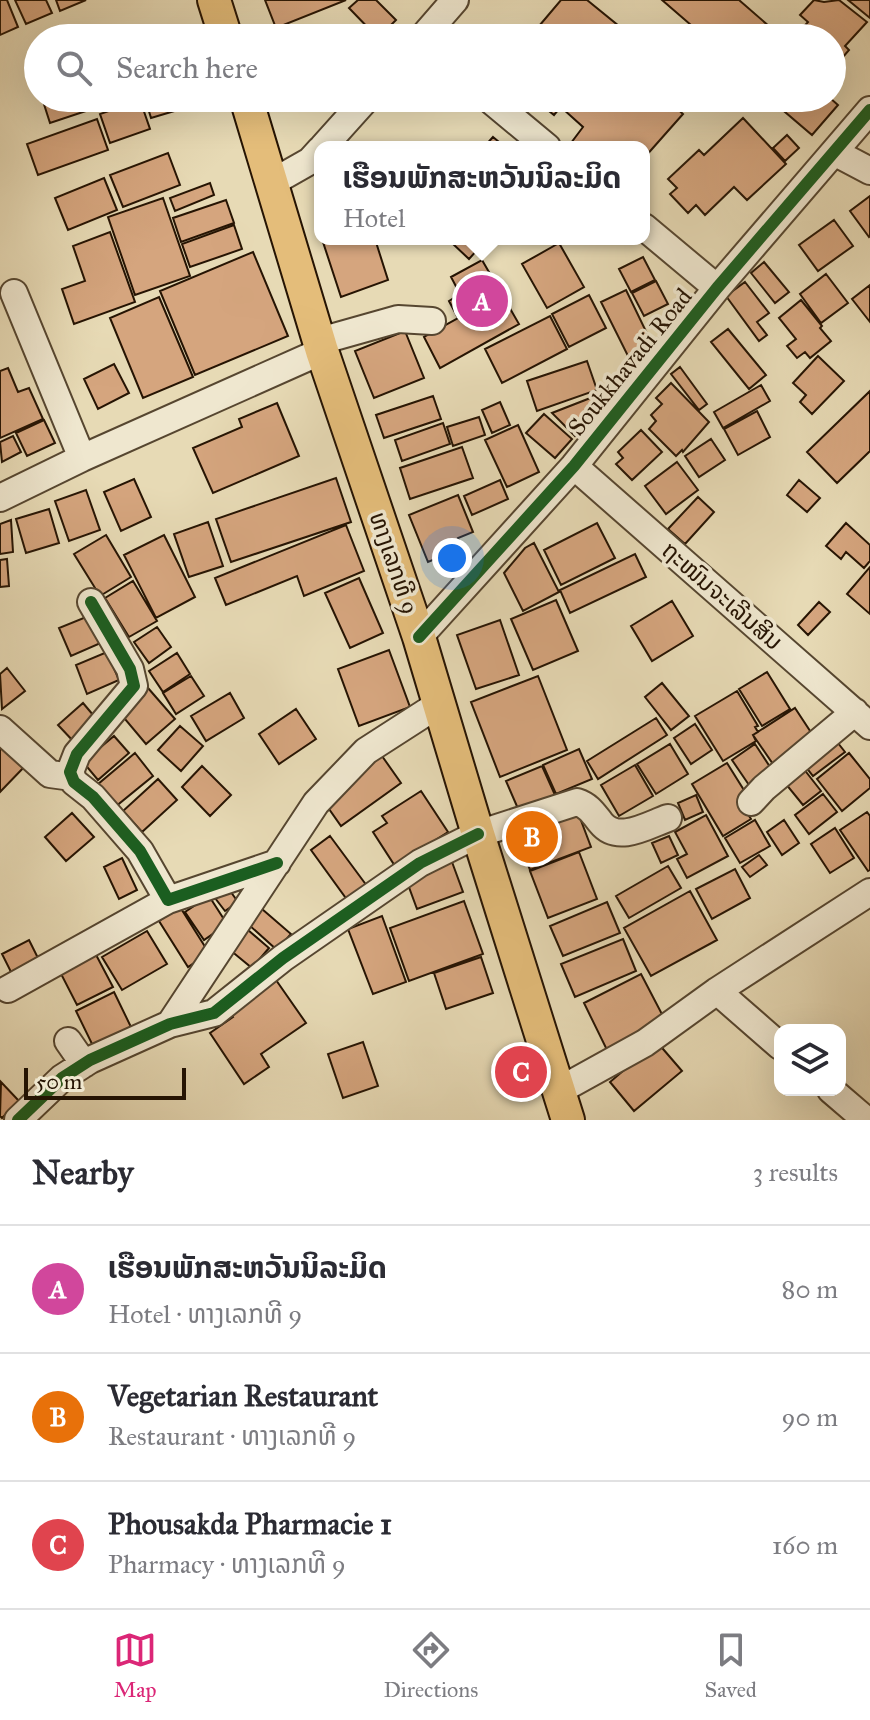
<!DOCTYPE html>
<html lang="en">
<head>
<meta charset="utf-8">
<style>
	body { margin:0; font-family:"IM FELL Great Primer","Noto Sans Lao",serif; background:#f7f7f7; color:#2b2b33 }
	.controls { position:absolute; right:24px; bottom:24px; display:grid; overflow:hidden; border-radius:16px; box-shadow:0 8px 32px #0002 }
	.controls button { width:72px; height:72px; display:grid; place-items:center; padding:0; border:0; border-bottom:2px solid #e1e1e2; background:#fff; color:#2b2b33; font:40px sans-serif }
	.scale { position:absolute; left:24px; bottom:20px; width:162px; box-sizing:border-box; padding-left:8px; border:4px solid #261403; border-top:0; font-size:22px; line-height:28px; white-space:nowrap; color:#261403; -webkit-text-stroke:6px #efe7cf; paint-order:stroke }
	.you { position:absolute; left:452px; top:558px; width:28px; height:28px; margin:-20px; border:6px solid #fff; border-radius:50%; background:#1a73e8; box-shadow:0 0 0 12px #1a73e833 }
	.badge { display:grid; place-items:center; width:52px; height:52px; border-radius:50%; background:#db2777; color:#fff; font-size:26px; font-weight:700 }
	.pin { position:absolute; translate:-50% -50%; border:4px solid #fff; box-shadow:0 2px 8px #0006 }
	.popup { position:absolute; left:314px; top:141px; width:336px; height:104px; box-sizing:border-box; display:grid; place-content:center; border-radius:16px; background:#fff; filter:drop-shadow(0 2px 6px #0005); font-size:26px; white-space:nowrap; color:#7c7c81 }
	.popup b { font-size:30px; color:#2b2b33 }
	.popup::after { content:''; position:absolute; left:50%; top:100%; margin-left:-16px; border:16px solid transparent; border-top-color:#fff }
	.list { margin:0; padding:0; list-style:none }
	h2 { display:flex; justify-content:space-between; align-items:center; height:104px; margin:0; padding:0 32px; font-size:34px }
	h2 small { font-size:26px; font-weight:400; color:#7c7c81 }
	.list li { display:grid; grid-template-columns:52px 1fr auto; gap:24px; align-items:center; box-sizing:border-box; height:128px; padding:0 32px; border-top:2px solid #e1e1e2 }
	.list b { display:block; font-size:30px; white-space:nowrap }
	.list p { margin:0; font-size:26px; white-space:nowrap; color:#7c7c81 }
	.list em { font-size:26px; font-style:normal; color:#7c7c81 }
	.icon { flex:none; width:44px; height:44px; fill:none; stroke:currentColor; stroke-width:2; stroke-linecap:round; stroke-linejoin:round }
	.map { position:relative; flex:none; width:870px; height:1120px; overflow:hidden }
	.search { position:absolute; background:#fff; box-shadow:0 8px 32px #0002; left:24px; right:24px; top:24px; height:88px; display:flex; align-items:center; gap:20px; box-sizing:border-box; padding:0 28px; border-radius:44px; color:#7c7c81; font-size:30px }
	.sheet { height:488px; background:#fff }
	nav { display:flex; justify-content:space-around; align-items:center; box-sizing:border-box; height:112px; border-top:2px solid #e1e1e2; background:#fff; font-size:22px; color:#7c7c81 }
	nav a { display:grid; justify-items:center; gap:4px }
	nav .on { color:#db2777 }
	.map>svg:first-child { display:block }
	.building { fill:#d5a57e; stroke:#261403; stroke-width:2 }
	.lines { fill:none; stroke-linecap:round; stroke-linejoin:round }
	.minor-casing { stroke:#564630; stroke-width:30 }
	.major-casing { stroke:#261403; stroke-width:36 }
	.minor { stroke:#efe7cf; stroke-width:26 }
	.major { stroke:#e4bd7a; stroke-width:32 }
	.cycleway-casing { stroke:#efe7cf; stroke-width:17 }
	.cycleway { stroke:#1b5e20; stroke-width:12 }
	.labels { text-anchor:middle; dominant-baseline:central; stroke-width:7; stroke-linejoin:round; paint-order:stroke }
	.street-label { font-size:24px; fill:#261403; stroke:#efe7cf }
</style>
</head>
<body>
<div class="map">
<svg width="870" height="1120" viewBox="0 0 870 1120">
	<rect width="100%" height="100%" fill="#e7dab5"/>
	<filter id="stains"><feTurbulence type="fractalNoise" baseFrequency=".0025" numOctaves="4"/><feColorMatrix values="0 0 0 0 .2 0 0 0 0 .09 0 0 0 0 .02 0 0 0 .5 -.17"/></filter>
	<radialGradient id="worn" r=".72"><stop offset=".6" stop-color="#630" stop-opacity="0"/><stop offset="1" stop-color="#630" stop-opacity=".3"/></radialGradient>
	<path class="building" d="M 0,0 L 7,0 L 18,27 L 0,35 Z
		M 15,0 L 46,0 L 52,13 L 26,24 Z
		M 56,0 L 86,0 L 60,11 Z
		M 265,0 L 346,0 L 276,28 Z
		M 358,0 L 376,0 L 396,20 L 378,38 L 349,8 Z
		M 561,0 L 587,0 L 625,31 L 619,38 L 541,38 L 534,32 Z
		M 662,0 L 739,0 L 778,34 L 775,38 L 706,38 Z
		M 814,0 L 824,2 L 839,0 L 867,22 L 845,46 L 849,50 L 836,65 L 832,61 L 832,38 L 807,38 L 800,31 L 808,22 L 800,15 Z
		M 848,0 L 870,0 L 870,18 Z
		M 795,27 L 806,38 L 784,38 Z
		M 42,98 L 125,98 L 50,123 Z
		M 145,98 L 207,98 L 208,101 L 151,118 Z
		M 533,98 L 568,98 L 554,115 Z
		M 573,98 L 679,98 L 673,105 L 683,114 L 644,158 L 644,147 L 568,147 L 583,127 L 563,109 Z
		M 784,98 L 830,98 L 838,105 L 812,135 L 778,106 Z
		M 140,100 L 150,129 L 110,143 L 100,114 Z
		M 743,118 L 786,164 L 747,200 L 734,187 L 705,215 L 696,205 L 688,213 L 670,194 L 677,188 L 668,179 L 699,150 L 704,155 Z
		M 97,119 L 108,150 L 38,175 L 27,144 Z
		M 787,135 L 799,148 L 785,161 L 773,148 Z
		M 493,137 L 505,147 L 484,147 Z
		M 168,153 L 180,185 L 123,207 L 110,175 Z
		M 104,178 L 117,210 L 68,230 L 55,198 Z
		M 210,183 L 214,195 L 175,211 L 170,198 Z
		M 870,196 L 870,236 L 869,237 L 850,211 Z
		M 163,198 L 190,276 L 135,295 L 108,217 Z
		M 226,200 L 234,223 L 181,242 L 173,218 Z
		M 834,220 L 853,246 L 818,271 L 799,245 Z
		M 234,225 L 242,249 L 190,267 L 182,244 Z
		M 110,232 L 135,302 L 74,324 L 62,289 L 85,281 L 73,246 Z
		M 322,239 L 375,239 L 388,280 L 341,297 Z
		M 458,239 L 487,239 L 469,259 L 453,244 Z
		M 559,243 L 584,287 L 547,308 L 522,264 Z
		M 253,252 L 288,336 L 195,375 L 160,291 Z
		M 643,257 L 655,280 L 631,292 L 619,269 Z
		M 482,260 L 519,324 L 440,368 L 424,337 L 458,318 L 449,301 L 460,294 L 451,277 Z
		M 764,262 L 789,292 L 775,303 L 751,273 Z
		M 826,274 L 848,303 L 821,323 L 800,294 Z
		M 656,281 L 668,304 L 644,316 L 632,293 Z
		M 745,282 L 769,313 L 757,322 L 767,335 L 759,341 L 726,296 Z
		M 870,285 L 870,322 L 852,299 Z
		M 626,290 L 654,348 L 630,360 L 601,302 Z
		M 589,295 L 606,328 L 569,347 L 552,314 Z
		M 159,297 L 193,377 L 143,398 L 110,318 Z
		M 801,300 L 822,326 L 820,328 L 831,341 L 810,358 L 805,352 L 797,358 L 787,346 L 796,339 L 779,318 Z
		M 550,316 L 567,349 L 502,383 L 485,349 Z
		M 728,329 L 766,375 L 749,389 L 711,342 Z
		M 405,331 L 424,378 L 374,398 L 355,351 Z
		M 818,356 L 844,381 L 812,414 L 800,402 L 806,395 L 793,383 Z
		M 587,361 L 597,390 L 537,411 L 527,381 Z
		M 114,364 L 129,393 L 98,409 L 84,379 Z
		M 680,367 L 707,404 L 699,410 L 671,374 Z
		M 8,368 L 18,392 L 29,388 L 43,419 L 0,438 L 0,371 Z
		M 671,383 L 709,422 L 683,452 L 682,450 L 676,456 L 649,429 L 656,421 L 651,415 L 662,404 L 656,398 Z
		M 761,385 L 770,401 L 723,428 L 714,412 Z
		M 870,391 L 870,451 L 837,483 L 807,452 Z
		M 433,396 L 441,419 L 384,438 L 376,415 Z
		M 593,397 L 604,407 L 575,436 L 552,413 Z
		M 500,402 L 510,425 L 492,433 L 482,410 Z
		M 277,403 L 299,456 L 213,493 L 193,448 L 242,427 L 239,419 Z
		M 757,411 L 770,437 L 738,455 L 724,429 Z
		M 544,414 L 572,439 L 555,458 L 526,433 Z
		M 479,417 L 485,435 L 453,446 L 447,427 Z
		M 44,420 L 55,443 L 27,456 L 16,433 Z
		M 443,423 L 450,444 L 402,461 L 395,440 Z
		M 518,425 L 539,472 L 507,487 L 485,440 Z
		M 641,430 L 662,452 L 632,480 L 616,464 L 623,458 L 618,452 Z
		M 13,436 L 21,452 L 2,462 L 0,442 Z
		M 711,439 L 725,460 L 699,477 L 685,456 Z
		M 462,447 L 473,478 L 410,499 L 400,468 Z
		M 677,462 L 698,490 L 666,514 L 645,486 Z
		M 336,478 L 351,522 L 231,562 L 216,519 Z
		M 134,479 L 151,517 L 121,531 L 104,492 Z
		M 500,480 L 508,499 L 472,515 L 464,496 Z
		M 799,480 L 820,498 L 807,512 L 787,495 Z
		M 86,490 L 100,530 L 69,541 L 55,501 Z
		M 458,495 L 473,532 L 458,538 L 462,548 L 428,562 L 409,515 Z
		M 698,497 L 714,512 L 685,544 L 668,529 Z
		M 49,509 L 59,543 L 26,553 L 16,519 Z
		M 11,520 L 13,552 L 0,554 L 0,524 Z
		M 208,522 L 223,566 L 189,577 L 174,534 Z
		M 597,523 L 615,558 L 561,585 L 544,550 Z
		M 846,523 L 870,545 L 870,561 L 864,568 L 846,552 L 841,559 L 826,546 Z
		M 346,525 L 364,571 L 304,596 L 297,576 L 226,605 L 215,578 Z
		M 106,535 L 131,577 L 100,596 L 74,554 Z
		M 164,535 L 195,597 L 156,618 L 124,555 Z
		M 534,543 L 559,592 L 523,611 L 504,573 L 525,548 Z
		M 635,554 L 646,577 L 570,613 L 560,590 Z
		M 7,559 L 9,586 L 0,587 L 0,560 Z
		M 870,567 L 870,614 L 847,594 Z
		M 359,578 L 383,633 L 350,648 L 325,593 Z
		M 133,581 L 157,621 L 129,637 L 105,598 Z
		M 556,600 L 578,651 L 533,670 L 511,619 Z
		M 672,601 L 693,636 L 652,661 L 631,626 Z
		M 819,602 L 830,612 L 808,635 L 798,625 Z
		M 91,615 L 103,642 L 71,656 L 59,628 Z
		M 500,620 L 519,675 L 476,689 L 457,635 Z
		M 157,627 L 171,647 L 149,663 L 134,642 Z
		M 389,650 L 410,707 L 359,726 L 338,669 Z
		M 107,652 L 119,680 L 87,694 L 76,665 Z
		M 177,653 L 190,674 L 163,692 L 149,671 Z
		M 7,668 L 25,691 L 2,709 L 0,674 Z
		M 767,672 L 790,709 L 762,726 L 739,689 Z
		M 191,676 L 204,696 L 176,714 L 163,693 Z
		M 538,676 L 567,750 L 500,777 L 471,702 Z
		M 662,683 L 689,716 L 671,730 L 645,697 Z
		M 148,688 L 175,719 L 146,744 L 119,712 Z
		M 737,691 L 758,726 L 755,727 L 758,732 L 753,735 L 756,741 L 723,761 L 695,716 Z
		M 230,693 L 244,718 L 206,741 L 191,716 Z
		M 83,703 L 99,722 L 75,743 L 58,725 Z
		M 795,708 L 816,740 L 775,767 L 753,735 Z
		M 296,709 L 316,739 L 279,764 L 259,734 Z
		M 656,718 L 667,735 L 598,779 L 587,761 Z
		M 695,724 L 712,750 L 691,764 L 674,738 Z
		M 180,726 L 203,746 L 181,771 L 158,750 Z
		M 114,736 L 129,753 L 98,780 L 83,762 Z
		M 834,738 L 845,752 L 813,776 L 802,762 Z
		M 0,744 L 26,765 L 0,792 Z
		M 670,744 L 688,774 L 656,794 L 637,764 Z
		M 755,744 L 774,773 L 751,788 L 732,760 Z
		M 579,749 L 592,779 L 556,794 L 543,765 Z
		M 135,753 L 153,776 L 115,807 L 97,785 Z
		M 849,753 L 870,779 L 870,788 L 842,811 L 817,779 Z
		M 382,756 L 401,783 L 341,826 L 322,799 Z
		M 727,763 L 747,795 L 739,800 L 751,819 L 723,836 L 692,784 Z
		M 635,765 L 653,796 L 619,816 L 601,785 Z
		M 202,766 L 231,795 L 210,816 L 182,787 Z
		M 542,766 L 555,795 L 519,811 L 506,781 Z
		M 803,768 L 821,791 L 803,805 L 785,783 Z
		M 158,779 L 177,800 L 142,832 L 123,811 Z
		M 421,791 L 448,832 L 395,866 L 373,832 L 387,823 L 382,816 Z
		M 823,794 L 837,812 L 809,834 L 795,815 Z
		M 696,795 L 703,812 L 685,820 L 678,803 Z
		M 577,810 L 591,847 L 530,870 L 516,833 Z
		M 867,812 L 870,816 L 870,870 L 868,871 L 840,830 Z
		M 72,813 L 94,837 L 66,861 L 45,837 Z
		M 706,815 L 728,856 L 687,878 L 677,859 L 687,854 L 675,832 Z
		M 755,820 L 770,846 L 740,863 L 725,838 Z
		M 784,820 L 799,843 L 782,855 L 767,832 Z
		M 835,828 L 854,858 L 830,873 L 811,844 Z
		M 330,836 L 367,886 L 348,901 L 311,850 Z
		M 669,836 L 678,855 L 661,863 L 652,843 Z
		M 579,852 L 597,899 L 548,918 L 530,871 Z
		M 759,855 L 767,865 L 750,877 L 742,867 Z
		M 122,858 L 137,890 L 119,899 L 104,867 Z
		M 452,862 L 463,892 L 417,909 L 406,879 Z
		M 668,866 L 681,888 L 629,918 L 616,896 Z
		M 735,869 L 750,898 L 712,919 L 696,889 Z
		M 228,888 L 238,902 L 225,911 L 215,898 Z
		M 690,891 L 717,940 L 651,976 L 624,928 Z
		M 209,896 L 227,924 L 204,940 L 185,912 Z
		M 464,901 L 483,954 L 409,981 L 390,928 Z
		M 607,902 L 620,933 L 563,956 L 550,926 Z
		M 180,907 L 209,953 L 188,967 L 159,921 Z
		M 262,909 L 291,934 L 277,950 L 249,925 Z
		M 382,916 L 406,982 L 373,994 L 348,929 Z
		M 248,930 L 269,948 L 252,968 L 230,950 Z
		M 147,931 L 167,964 L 122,990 L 102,957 Z
		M 623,939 L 636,971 L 575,997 L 561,964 Z
		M 29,940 L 41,964 L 14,978 L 2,954 Z
		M 94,951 L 113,987 L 77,1005 L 58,968 Z
		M 481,957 L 493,993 L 446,1009 L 434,973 Z
		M 641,974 L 665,1020 L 607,1050 L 584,1003 Z
		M 276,980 L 306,1023 L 261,1054 L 269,1067 L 244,1084 L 210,1033 L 233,1017 L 230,1012 Z
		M 114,992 L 131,1027 L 93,1046 L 76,1011 Z
		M 363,1042 L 378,1086 L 343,1098 L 328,1054 Z
		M 657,1042 L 682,1071 L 634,1111 L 610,1082 Z
		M 1,1082 L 19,1101 L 2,1118 L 0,1116 Z"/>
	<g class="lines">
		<g class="minor-casing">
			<path id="minor" d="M 422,38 L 455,0
				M 488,98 L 547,147
				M 323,147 L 367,98
				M 834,152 L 870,171
				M 273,182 L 310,161 L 320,150
				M 644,227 L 717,288
				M 14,293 L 82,458
				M 320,341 L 398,319 L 432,321
				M 574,466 L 870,726
				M 0,498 L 82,458 L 322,351
				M 91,602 L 130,669 L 134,686 L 77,754 L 70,772 L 74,782 L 93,797 L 140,851 L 168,900 L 277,863
				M 419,637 L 574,466 L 717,288 L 870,110
				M 0,729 L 50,774 L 72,777
				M 751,802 L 764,788 L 855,712
				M 8,989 L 168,900
				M 717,991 L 780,1046
				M 170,1024 L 316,803 L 366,751 L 439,704
				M 68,1041 L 84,1064
				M 560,1090 L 645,1043 L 717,991 L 870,892
				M 831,1090 L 866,1120
				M 18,1120 L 62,1078 L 90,1060 L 170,1024 L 214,1013 L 283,958 L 420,863 L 478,834 L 577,802 C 589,806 593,813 601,823 C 618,844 648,825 668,818"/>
		</g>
		<g class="major-casing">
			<path id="major" d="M 214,0 L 226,38
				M 246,98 L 322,351 L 419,637 L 478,834 L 568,1120"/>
		</g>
		<use href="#minor" class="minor"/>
		<use href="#major" class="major"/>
		<g class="cycleway-casing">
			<path id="cycleway" d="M 91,602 L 130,669 L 134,686 L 77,754 L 70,772 L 74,782 L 93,797 L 140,851 L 168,900 L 277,863
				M 419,637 L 574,466 L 717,288 L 870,110
				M 18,1120 L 62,1078 L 90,1060 L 170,1024 L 214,1013 L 283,958 L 420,863 L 478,834"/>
		</g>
		<use href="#cycleway" class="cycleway"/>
	</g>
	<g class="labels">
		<g class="street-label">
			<text transform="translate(630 362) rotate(-51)">Soukkhavadi Road</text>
			<text transform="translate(394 563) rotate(71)">ທາງເລກທີ 9</text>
			<text transform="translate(722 596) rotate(41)">ຖະໜົນຈະເລີນສິນ</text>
		</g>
	</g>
	<rect width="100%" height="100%" filter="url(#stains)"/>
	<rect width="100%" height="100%" fill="url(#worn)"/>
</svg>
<div class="controls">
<button><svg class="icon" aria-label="layers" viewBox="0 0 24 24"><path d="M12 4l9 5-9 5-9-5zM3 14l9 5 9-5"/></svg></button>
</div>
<div class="scale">50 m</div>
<div class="you"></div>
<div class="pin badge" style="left:482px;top:301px;background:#d1479c">A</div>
<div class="popup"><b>ເຮືອນພັກສະຫວັນນິລະມິດ</b>Hotel</div>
<div class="pin badge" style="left:532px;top:837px;background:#e8710a">B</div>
<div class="pin badge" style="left:521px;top:1072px;background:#e0444e">C</div>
<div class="search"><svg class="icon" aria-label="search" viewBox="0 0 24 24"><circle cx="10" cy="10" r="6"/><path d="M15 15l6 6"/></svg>Search here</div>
</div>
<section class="sheet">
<h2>Nearby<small>3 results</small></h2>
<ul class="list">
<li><span class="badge" style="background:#d1479c">A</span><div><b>ເຮືອນພັກສະຫວັນນິລະມິດ</b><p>Hotel · ທາງເລກທີ 9</p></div><em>80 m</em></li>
<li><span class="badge" style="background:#e8710a">B</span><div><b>Vegetarian Restaurant</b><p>Restaurant · ທາງເລກທີ 9</p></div><em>90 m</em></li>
<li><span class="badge" style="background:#e0444e">C</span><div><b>Phousakda Pharmacie 1</b><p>Pharmacy · ທາງເລກທີ 9</p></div><em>160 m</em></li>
</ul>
</section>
<nav>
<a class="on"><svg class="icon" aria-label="map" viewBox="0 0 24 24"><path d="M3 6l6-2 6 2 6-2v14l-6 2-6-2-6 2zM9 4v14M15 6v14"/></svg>Map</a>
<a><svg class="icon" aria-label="directions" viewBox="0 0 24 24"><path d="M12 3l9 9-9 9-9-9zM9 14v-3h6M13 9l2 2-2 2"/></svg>Directions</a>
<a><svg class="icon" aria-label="saved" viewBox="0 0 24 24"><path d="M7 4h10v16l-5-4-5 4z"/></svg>Saved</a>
</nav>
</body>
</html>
